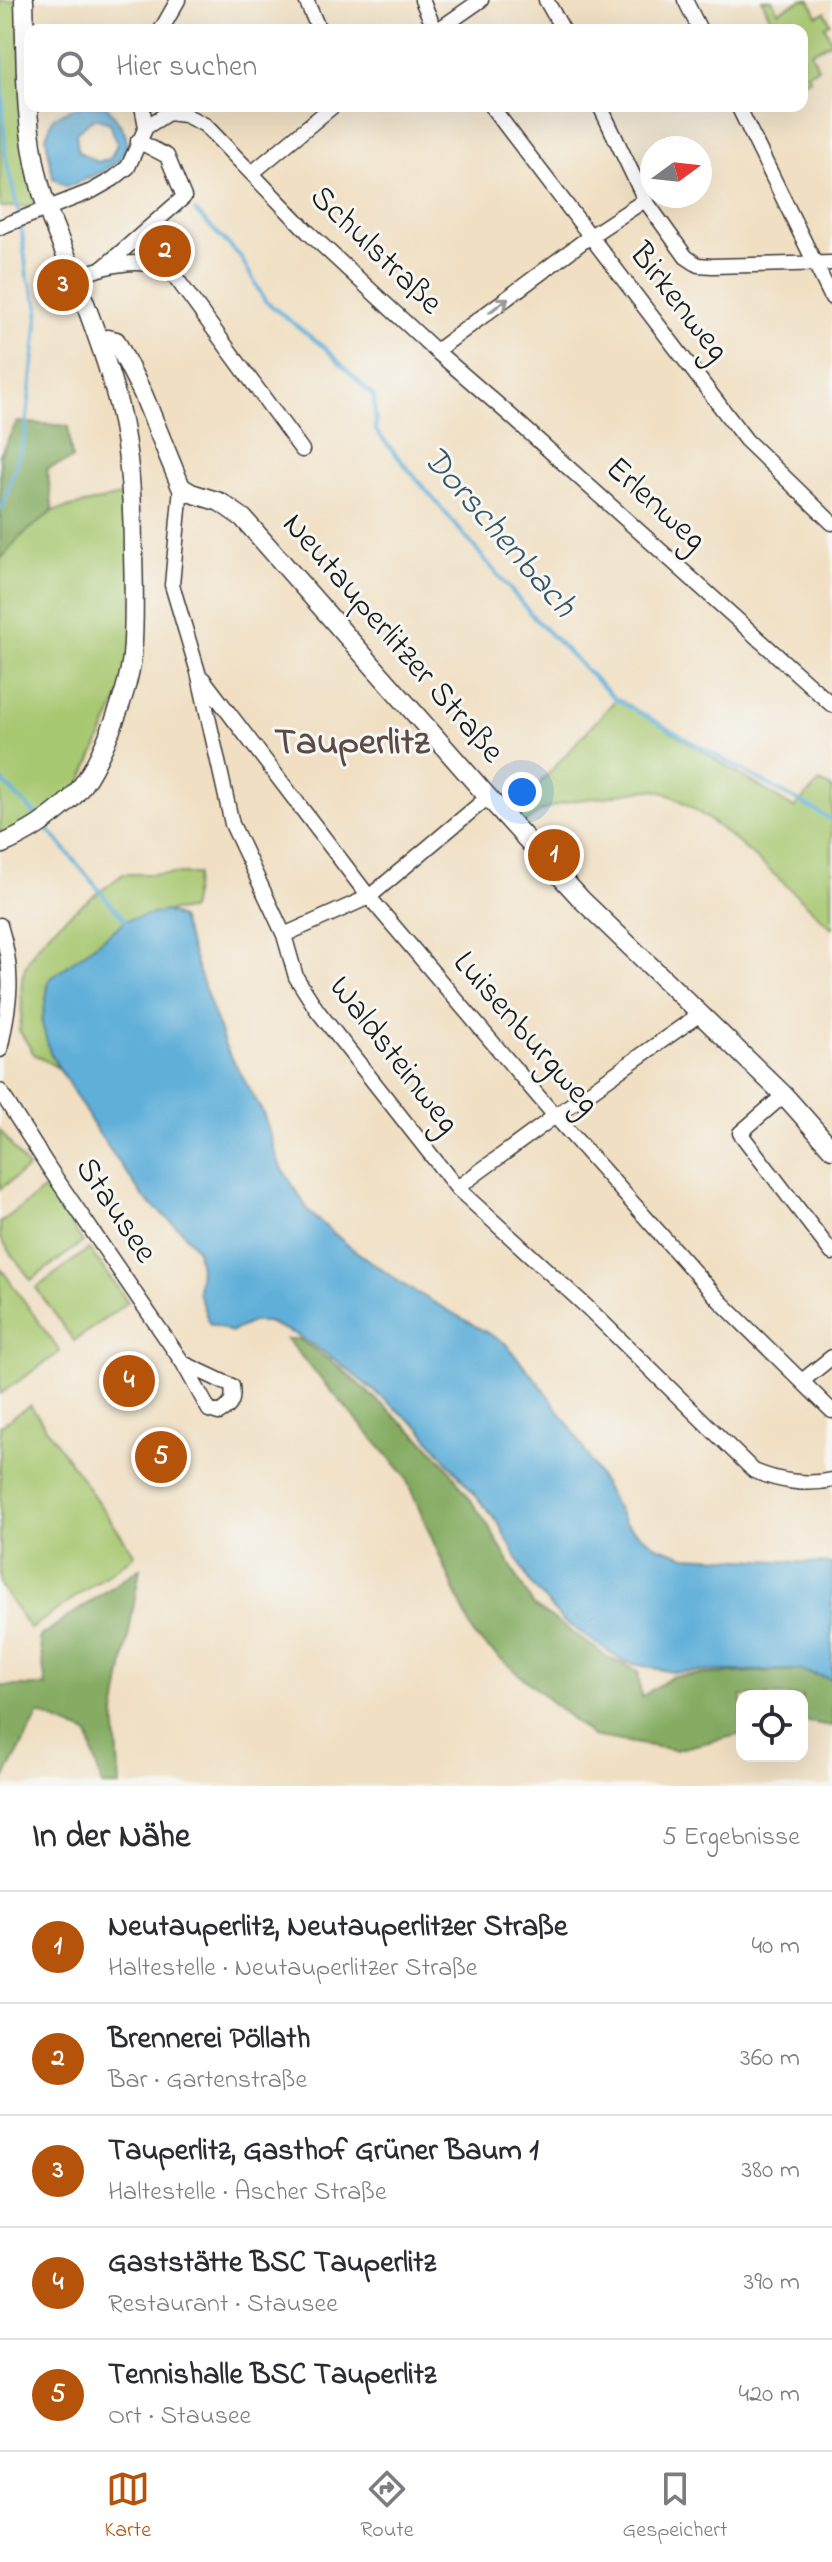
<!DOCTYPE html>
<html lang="de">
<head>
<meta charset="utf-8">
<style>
	body { margin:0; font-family:"Indie Flower",sans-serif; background:#f7f7f7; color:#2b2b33 }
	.controls { position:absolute; right:24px; bottom:24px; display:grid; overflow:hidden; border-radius:16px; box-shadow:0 8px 32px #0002 }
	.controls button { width:72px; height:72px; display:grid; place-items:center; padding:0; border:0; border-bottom:2px solid #e1e1e2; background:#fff; color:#2b2b33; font:40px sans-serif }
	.compass { position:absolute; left:640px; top:136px; width:72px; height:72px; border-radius:50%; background:#fff; box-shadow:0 8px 32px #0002; rotate:75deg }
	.you { position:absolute; left:522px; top:792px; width:28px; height:28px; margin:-20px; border:6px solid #fff; border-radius:50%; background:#1a73e8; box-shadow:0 0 0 12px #1a73e833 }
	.badge { display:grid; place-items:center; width:52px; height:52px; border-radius:50%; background:#b45309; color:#fff; font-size:26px; font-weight:700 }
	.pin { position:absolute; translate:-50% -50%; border:4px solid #fff; box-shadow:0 2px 8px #0006 }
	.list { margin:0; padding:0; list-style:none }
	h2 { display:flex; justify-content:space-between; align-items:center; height:104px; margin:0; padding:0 32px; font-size:34px }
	h2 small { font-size:26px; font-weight:400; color:#7c7c81 }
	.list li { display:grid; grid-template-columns:52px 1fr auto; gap:24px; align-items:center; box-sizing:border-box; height:112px; padding:0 32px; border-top:2px solid #e1e1e2 }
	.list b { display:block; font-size:30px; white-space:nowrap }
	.list p { margin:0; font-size:26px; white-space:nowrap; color:#7c7c81 }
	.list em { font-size:26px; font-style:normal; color:#7c7c81 }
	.icon { flex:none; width:44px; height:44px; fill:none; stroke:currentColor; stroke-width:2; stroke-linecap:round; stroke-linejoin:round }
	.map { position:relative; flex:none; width:832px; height:1786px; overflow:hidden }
	.search { position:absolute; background:#fff; box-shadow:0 8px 32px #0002; left:24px; right:24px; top:24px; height:88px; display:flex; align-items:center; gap:20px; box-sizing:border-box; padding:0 28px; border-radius:16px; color:#7c7c81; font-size:30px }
	.sheet { height:664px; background:#fff }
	nav { display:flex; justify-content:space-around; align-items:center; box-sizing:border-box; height:112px; border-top:2px solid #e1e1e2; background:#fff; font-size:22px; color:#7c7c81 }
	nav a { display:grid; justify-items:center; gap:4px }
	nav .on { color:#b45309 }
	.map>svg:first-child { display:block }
	.green { fill:#a7c76f; stroke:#627246; stroke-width:2 }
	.forest { fill:#85ac62; stroke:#50643f; stroke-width:2 }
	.water { fill:#5fafd9; stroke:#3e667a; stroke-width:2; fill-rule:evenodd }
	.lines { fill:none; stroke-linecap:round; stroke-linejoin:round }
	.stream { stroke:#5fafd9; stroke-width:4 }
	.minor-casing { stroke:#3c3935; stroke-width:17 }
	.tertiary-casing { stroke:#3c3935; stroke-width:21 }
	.minor { stroke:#fff; stroke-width:14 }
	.tertiary { stroke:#fff; stroke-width:18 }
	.oneway { stroke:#999 }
	.labels { text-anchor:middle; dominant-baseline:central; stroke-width:6; stroke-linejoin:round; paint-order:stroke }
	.street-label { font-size:34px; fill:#1c1c1c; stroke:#f6f6f2 }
	.water-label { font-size:36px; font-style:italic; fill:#375768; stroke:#f6f6f2 }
	.quarter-label { font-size:38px; font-weight:bold; fill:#5c4a47; stroke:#f6f6f2 }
</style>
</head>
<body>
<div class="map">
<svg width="832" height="1786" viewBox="0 0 832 1786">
	<rect width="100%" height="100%" fill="#f6f6f2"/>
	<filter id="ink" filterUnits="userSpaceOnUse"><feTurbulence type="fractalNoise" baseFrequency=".0125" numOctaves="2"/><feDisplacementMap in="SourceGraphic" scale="16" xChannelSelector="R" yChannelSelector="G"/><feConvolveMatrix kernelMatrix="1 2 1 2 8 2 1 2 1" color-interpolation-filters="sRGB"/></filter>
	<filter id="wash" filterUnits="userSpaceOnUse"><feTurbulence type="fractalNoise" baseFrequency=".006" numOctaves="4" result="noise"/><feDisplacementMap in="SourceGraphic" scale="32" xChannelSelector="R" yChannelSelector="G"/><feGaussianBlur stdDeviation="1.8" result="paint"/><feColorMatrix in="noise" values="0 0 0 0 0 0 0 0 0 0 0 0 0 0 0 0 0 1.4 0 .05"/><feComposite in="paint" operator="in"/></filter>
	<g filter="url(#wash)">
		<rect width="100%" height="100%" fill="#f0dfc2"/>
		<path class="green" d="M 0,0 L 18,0 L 24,101 L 35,207 L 0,207 Z
			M 762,0 L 772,0 L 778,11 L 802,0 L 810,0 L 817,16 L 825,12 L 830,23 L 825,26 L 832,42 L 811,52 L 818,68 L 807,73 L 810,79 L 802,82 L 802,30 L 776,30 Z
			M 129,494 L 135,662 L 73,801 L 0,848 L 0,560 L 21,536 L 53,511 Z
			M 617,698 L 794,808 L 820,782 L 832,788 L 832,928 C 799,898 693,793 653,790 C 638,789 619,795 604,797 C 568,800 548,803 519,827 L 510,816 Z
			M 123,874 L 197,874 L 190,910 L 165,911 L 50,1053 L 58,1068 L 34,1054 L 19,1030 C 25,1011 19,992 23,974 C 34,932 91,900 123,874 Z
			M 0,1130 L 28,1168 L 0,1189 Z
			M 45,1189 L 83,1242 L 31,1280 L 0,1238 L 0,1223 Z
			M 89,1249 L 128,1302 L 74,1341 L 36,1288 Z
			M 0,1267 L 60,1352 L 0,1394 Z
			M 30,1405 L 135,1555 L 30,1629 L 0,1585 L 0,1426 Z"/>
		<path class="forest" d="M 17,422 L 68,426 L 72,459 L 47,469 L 53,511 L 21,536 L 0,560 L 0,454 Z
			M 286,1339 L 299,1339 L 338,1366 L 427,1444 L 447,1466 L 488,1525 L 533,1605 L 609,1658 L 638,1671 L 641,1697 L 673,1676 L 799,1670 L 832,1679 L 832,1726 L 802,1721 L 802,1696 L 742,1696 L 742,1734 L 675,1750 L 592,1736 L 475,1637 L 404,1474 Z
			M 140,1568 L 115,1714 L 120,1786 L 102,1786 L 88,1734 L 39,1714 L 0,1786 L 0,1686 L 46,1686 L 39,1637 Z"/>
		<path class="water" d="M 77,106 L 107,106 C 112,114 122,125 125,134 C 135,165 88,177 67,187 L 53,178 L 46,137 L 53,118 ZM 94,118 L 110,123 L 117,144 L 110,159 L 97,162 L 78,151 L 76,132 Z
			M 165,911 L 180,918 L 225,1046 L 263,1113 L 279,1163 L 310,1213 L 350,1247 L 402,1284 L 505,1343 L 543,1388 L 577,1437 L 625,1523 L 656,1546 L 686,1556 L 832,1564 L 832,1679 L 799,1670 L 672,1672 L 624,1662 L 562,1620 L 530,1583 L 499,1524 L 420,1428 L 338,1362 L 297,1335 L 267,1322 L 252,1322 L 231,1332 L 209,1323 L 198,1292 L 200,1268 L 197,1250 L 182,1231 L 145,1199 L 97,1131 L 50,1053 L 42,1023 L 49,980 L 127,920 Z"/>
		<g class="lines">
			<path class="stream" d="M 0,21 L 5,155 L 19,214
				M 195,211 L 240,256 L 265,301 L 325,348 L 374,397 L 376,431 L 536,620 L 615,699 L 832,820
				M 0,508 L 2,507 L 25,436 L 39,308 L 27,276 L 21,223
				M 0,779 L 38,817
				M 46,827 L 128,924"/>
		</g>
	</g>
	<g filter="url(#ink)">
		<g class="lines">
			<g class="minor-casing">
				<path id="minor" d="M 306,0 L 319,30
					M 422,0 L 435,30
					M 546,0 L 563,30
					M 685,0 L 700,30
					M 161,30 L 178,0
					M 438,30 L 481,0
					M 142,106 L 146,127
					M 491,106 L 746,440 L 832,523
					M 600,106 L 645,200 L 686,257 L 698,265 L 712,266 L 832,263
					M 738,106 L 832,298
					M 252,173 L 333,106
					M 0,227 L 92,191 L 113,179 L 128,167 L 146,127 L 168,113 L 185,115 L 205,125 L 308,232 L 436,351 L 511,416 L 832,705
					M 104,267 L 184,197 L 167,156 L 138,141
					M 75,278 C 105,265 141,255 171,271 L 302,450
					M 436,351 L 589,237 L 645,200
					M 181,487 L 172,585 L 198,672 L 232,824 L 284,935 L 296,977 L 317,1010 L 457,1188 L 588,1308 L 754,1471 C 778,1481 807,1486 832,1480
					M 203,679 L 369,897 L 555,1116 L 721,1302 L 832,1411
					M 0,925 C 15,973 10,1003 0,1050
					M 284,935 L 369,897 L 488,797
					M 0,1091 L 51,1171 L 183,1363 L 209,1410 L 219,1413 C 232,1406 234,1400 232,1386 L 183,1363
					M 784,1095 L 740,1133 L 832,1253
					M 457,1188 L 555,1116 L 700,1014
					M 802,1381 L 832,1357"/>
			</g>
			<g class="tertiary-casing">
				<path id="tertiary" d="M 100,341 L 108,339 L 116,341 L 143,394 L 181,487 L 191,493 L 220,502 L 243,518 L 488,797 L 582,900 L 784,1095 L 832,1149
					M 0,845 C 25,835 51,818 71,799 C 98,772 128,694 132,656 C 135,622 134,587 133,553 C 133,503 130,452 118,403 C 107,360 91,318 75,277 C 62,245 47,214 39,181 C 24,122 26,60 24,0"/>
			</g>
			<use href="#minor" class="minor"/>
			<use href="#tertiary" class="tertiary"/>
		</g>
		<defs><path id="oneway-shaft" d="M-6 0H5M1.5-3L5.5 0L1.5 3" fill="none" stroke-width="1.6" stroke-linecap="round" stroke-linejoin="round" transform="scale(2)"/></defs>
		<use class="oneway" href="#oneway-shaft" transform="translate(499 305) rotate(-37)"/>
	</g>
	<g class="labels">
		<g class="street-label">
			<text transform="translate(375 251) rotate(44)">Schulstraße</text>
			<text transform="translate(678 303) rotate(52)">Birkenweg</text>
			<text transform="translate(655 505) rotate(42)">Erlenweg</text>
			<text transform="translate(392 639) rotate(49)">Neutauperlitzer Straße</text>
			<text transform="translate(525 1034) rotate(49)">Luisenburgweg</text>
			<text transform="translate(393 1056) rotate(52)">Waldsteinweg</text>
			<text transform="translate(115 1211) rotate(56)">Stausee</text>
		</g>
		<g class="water-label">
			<text transform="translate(498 533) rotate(49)">Dorschenbach</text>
		</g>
		<g class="quarter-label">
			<text x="352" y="744">Tauperlitz</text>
		</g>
	</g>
</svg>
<div class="controls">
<button><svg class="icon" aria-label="locate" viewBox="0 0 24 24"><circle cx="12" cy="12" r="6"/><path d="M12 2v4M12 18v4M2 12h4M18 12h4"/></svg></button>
</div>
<svg class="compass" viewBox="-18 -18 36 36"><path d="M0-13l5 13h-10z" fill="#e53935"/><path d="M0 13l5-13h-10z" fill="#7c7c81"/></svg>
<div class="you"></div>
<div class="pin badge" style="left:554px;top:855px">1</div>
<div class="pin badge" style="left:165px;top:251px">2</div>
<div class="pin badge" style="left:63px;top:285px">3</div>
<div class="pin badge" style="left:129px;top:1381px">4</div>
<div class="pin badge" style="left:161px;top:1457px">5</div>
<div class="search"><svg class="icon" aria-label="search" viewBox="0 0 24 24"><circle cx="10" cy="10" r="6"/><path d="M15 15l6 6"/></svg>Hier suchen</div>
</div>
<section class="sheet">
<h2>In der Nähe<small>5 Ergebnisse</small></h2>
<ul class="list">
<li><span class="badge">1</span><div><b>Neutauperlitz, Neutauperlitzer Straße</b><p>Haltestelle · Neutauperlitzer Straße</p></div><em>40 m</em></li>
<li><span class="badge">2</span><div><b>Brennerei Pöllath</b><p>Bar · Gartenstraße</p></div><em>360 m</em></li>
<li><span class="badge">3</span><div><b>Tauperlitz, Gasthof Grüner Baum 1</b><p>Haltestelle · Ascher Straße</p></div><em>380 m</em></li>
<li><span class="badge">4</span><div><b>Gaststätte BSC Tauperlitz</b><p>Restaurant · Stausee</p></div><em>390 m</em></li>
<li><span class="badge">5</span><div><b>Tennishalle BSC Tauperlitz</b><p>Ort · Stausee</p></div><em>420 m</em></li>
</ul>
</section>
<nav>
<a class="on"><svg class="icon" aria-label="map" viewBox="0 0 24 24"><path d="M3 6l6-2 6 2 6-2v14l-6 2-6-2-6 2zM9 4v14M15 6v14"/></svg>Karte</a>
<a><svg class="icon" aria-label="directions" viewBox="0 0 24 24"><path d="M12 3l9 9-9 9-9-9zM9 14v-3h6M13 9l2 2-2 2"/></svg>Route</a>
<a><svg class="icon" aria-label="saved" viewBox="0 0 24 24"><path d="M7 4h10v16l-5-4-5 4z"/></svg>Gespeichert</a>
</nav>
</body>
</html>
